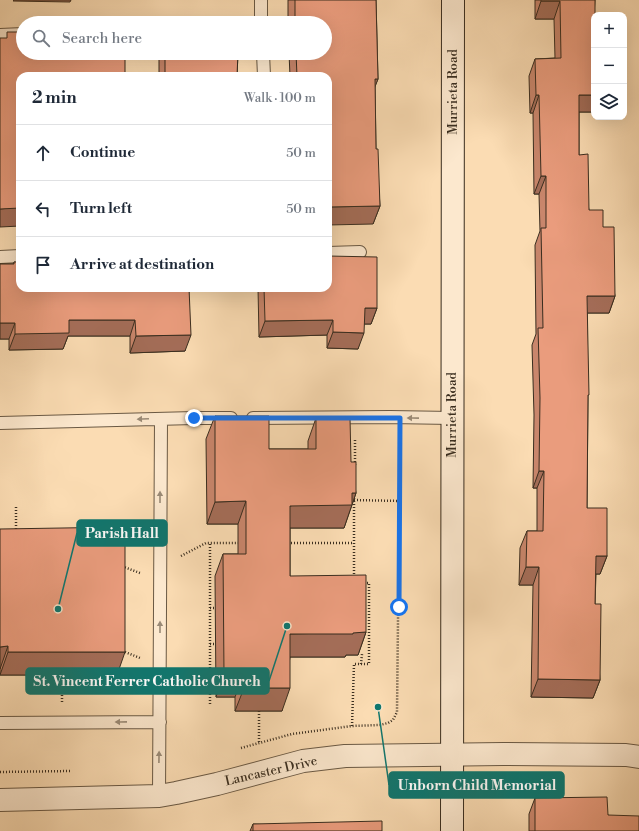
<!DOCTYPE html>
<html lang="en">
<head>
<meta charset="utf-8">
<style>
	body { margin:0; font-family:"Libre Bodoni",serif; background:#f6f6f7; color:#1f2937 }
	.controls { position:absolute; right:12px; top:12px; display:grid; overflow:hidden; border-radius:8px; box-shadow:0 4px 16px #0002 }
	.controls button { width:36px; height:36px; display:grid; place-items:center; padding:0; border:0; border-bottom:1px solid #e0e1e3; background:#fff; color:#1f2937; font:20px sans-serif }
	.stop { position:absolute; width:12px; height:12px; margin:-9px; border:3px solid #1a73e8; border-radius:50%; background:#fff }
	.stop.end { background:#1a73e8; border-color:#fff; box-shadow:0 1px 4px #0008 }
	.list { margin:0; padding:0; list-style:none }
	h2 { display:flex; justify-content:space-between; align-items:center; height:52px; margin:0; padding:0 16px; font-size:17px }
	h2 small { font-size:13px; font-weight:400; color:#747a83 }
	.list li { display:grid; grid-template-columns:26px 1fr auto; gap:12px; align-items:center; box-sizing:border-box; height:56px; padding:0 16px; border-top:1px solid #e0e1e3 }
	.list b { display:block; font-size:15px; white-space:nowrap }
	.list em { font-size:13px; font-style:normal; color:#747a83 }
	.icon { flex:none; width:22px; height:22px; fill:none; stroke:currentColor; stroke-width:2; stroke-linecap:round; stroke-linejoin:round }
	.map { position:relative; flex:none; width:639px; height:831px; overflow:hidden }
	.search { position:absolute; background:#fff; box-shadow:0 4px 16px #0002; left:16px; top:16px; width:316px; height:44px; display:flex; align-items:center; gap:10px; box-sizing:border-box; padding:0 14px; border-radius:22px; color:#747a83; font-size:15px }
	.panel { position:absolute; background:#fff; box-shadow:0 4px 16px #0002; left:16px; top:72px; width:316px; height:220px; border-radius:12px }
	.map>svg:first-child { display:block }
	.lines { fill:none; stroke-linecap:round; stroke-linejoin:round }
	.lane-casing { stroke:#6a5944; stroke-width:14 }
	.street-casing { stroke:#6a5944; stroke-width:24 }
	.secondary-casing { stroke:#392d1f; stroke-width:24 }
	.path { stroke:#392d1f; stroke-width:2.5; stroke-dasharray:1 2; stroke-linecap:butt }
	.lane { stroke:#fce8ce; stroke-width:12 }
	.street { stroke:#fce8ce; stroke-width:22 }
	.secondary { stroke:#fce8ce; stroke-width:22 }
	.wall { fill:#c9866c; stroke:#392d1f }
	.shaded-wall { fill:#a46d58; stroke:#392d1f }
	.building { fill:#ea9c7d; stroke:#392d1f }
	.oneway { fill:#9a8a76 }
	.route { stroke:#1a73e8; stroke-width:5 }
	.labels { text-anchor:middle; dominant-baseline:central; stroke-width:3.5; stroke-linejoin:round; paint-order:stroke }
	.street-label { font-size:13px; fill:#392d1f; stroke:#fce8ce }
	.leader { fill:none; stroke:#0f766e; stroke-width:1.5 }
	.callout-dot { fill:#0f766e; stroke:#fce8ce; stroke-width:1.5 }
	.callout { fill:#0f766e; stroke:#0f766e; stroke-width:1.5 }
	.callout-label { font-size:14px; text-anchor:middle; font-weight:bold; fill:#fff }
</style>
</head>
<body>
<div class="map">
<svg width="639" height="831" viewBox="0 0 639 831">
	<rect width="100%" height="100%" fill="#fbdcb3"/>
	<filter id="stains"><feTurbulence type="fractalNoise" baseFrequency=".005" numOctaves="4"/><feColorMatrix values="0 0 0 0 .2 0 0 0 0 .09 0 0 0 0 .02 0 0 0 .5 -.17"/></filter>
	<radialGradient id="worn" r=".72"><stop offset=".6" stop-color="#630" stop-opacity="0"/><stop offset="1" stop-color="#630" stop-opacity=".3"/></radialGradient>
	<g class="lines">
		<g class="lane-casing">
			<path id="lane" d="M 261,0 L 261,23
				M 0,35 L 23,34
				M 263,53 L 264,76
				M 328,253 L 360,252
				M 0,257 L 20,256
				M 253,418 L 390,417 L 452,418
				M 0,423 L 194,418 L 231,418
				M 0,723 L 160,722
				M 159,796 L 161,419"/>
		</g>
		<g class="street-casing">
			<path id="street" d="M 0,800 L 159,796 L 176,793 L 217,784 L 303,761 L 345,756 L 503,754 L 626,755 L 639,757"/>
		</g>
		<g class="secondary-casing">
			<path id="secondary" d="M 452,831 L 453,0"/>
		</g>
		<path class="path" d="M 355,465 L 355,438
			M 354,500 L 400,501
			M 16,532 L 16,506
			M 288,543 L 354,543
			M 181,556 L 206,543 L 241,543
			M 122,567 L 124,567 L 140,573
			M 354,577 L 354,496
			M 210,608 L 215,608
			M 210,644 L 215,644
			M 122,652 L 125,652 L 140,658
			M 361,664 L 362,654
			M 62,702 L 62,675
			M 210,704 L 210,543
			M 259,711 L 259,743
			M 352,726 L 354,664 L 369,664 L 369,583 L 363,583
			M 241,748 L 292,734 L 352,726 L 380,725 L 388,723 L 393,720 L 397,712 L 400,436
			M 0,772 L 71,771"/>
		<use href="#lane" class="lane"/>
		<use href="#street" class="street"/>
		<use href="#secondary" class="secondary"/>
	</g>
	<path class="wall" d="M 288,0 L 376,0 L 378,79 L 375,86 L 376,149 L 380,206 L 373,224 L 328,76 L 290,76 L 289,53 L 325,53 L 325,23 L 288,23 Z
		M 535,0 L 595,0 L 594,15 L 594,112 L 579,112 L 579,155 L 589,210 L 603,227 L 615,296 L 609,313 L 587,313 L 588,398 L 587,508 L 607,556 L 600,574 L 596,574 L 595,604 L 600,680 L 593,698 L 531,697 L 533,585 L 519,585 L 520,548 L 527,531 L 537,531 L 537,488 L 533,488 L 534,415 L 532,345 L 536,334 L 535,245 L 540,231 L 539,194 L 534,194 L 533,113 L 530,113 L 529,76 L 535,59 L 555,58 L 554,19 L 535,19 Z
		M 159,53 L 238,53 L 237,76 L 159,76 Z
		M 14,262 L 189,288 L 185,351 L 130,353 L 130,336 L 68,336 L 63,349 L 9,350 L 9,339 L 0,339 L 0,264 L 14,264 Z
		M 258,288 L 328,288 L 377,308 L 371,324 L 364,324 L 358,349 L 327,348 L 327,335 L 259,337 Z
		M 215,416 L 269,449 L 308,449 L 308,441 L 316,418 L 351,462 L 356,493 L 344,528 L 290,528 L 290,576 L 366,632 L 358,655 L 346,655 L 345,657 L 290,657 L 282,711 L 235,711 L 235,697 L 216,697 L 215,576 L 223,554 L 238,554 L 238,524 L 207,524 L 206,439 Z
		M 0,529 L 117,675 L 0,675 Z
		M 535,798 L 608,815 L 639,831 L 529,831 L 529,814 Z
		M 253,824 L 382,831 L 250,831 Z"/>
	<path class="shaded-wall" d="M 14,0 L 71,0 L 70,2 L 13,1 Z
		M 541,1 L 560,1 L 554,19 L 535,19 Z
		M 375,79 L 378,79 L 371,97 Z
		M 536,95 L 539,95 L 533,113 L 530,113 Z
		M 579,95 L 594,95 L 594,112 L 572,112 Z
		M 541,176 L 546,176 L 539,194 L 534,194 Z
		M 380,206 L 373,224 L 328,225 L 328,207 Z
		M 20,207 L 20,226 L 0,227 L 0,209 Z
		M 587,296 L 615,296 L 609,313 L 580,313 Z
		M 365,308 L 377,308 L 371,324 L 359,324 Z
		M 69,320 L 135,320 L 130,336 L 68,336 L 63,349 L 9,350 L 15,334 Z
		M 333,320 L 327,335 L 259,337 L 265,321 Z
		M 0,323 L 15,323 L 9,339 L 0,339 Z
		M 333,332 L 364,333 L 358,349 L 327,348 Z
		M 191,335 L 185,351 L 130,353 L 136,336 Z
		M 539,471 L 544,471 L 537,488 L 533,488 Z
		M 352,493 L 356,493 L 344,528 L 282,528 L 290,506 Z
		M 246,501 L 238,524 L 207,524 L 215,502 Z
		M 596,556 L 607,556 L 600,574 L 590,574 Z
		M 526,567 L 539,567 L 533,585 L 519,585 Z
		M 366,632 L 358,655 L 346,655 L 345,657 L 282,657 L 290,634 Z
		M 8,646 L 0,669 L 0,647 Z
		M 8,652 L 125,652 L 117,675 L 0,675 Z
		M 224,674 L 244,674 L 235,697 L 216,697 Z
		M 538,679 L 600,680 L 593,698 L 531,697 Z
		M 244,688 L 290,688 L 282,711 L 235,711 Z"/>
	<path class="building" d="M 295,0 L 376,0 L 378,79 L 375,79 L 376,149 L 378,149 L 380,206 L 328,207 L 328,76 L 297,76 L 296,53 L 325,53 L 325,23 L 295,23 Z
		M 541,0 L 595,0 L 595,15 L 594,15 L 594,95 L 579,95 L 579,155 L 588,154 L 589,210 L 603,210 L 603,227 L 614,227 L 615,296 L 587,296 L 589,395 L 588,395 L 587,508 L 607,508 L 607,556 L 596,556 L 595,604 L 601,604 L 600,680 L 538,679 L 539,567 L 526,567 L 527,531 L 543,531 L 544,471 L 539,471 L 540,398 L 538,328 L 543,328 L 541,228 L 546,228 L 546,176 L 541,176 L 539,95 L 536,95 L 535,59 L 561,58 L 560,1 L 541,1 Z
		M 7,32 L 23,32 L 23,53 L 125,53 L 125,76 L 20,76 L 20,208 L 0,209 L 0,38 L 7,38 Z
		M 165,53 L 238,53 L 237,76 L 165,76 Z
		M 328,256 L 377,257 L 377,308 L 365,308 L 364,333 L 333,332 L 333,320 L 265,321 L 264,288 L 328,288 Z
		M 14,262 L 20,262 L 20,288 L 189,288 L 191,335 L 136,336 L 135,320 L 69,320 L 69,333 L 15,334 L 15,323 L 0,323 L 0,264 L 14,264 Z
		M 215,416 L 269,416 L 269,449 L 316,449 L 316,418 L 350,418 L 351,462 L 356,462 L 356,493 L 352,493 L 352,505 L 290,506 L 290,576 L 366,575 L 366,632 L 353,633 L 353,634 L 290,634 L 290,688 L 244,688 L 244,674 L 224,674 L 223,554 L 246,554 L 246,501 L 215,502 Z
		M 125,527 L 125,652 L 8,652 L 8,646 L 0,647 L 0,529 Z
		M 607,797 L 608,815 L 639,816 L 639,831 L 535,831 L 535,798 Z
		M 382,821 L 382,831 L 253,831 L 253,824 Z"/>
	<defs><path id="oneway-solid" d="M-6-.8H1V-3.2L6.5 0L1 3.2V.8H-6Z"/></defs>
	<g class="oneway">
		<use href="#oneway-solid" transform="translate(413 418) rotate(-179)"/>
		<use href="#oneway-solid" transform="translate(143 419) rotate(178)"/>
		<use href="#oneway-solid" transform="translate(160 497) rotate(-90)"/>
		<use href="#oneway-solid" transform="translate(160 627) rotate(-90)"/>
		<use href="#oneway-solid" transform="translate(121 722) rotate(179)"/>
		<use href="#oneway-solid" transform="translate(159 757) rotate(-89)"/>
	</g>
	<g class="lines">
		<path class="route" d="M 194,418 L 400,418 L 399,607"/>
	</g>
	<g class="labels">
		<g class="street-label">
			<text transform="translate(453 92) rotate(-90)">Murrieta Road</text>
			<text transform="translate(452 415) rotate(-90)">Murrieta Road</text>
			<text transform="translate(271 771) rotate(-13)">Lancaster Drive</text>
		</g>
	</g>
	<path class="leader" d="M58 609L77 533M287 626L269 681M378 707L389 785"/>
	<g class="callout-dot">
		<circle cx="58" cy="609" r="4"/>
		<circle cx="287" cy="626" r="4"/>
		<circle cx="378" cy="707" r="4"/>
	</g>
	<g class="callout">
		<rect x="77" y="520" width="90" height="26" rx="4"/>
		<rect x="26" y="668" width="243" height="26" rx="4"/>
		<rect x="389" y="772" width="175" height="26" rx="4"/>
	</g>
	<g class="callout-label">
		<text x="122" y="538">Parish Hall</text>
		<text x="147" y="686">St. Vincent Ferrer Catholic Church</text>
		<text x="477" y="790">Unborn Child Memorial</text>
	</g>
	<rect width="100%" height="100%" filter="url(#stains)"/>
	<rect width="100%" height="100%" fill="url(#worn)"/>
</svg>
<div class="controls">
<button>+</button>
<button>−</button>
<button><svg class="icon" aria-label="layers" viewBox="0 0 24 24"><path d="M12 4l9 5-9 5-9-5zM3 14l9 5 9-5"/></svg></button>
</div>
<div class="stop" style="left:399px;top:607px"></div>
<div class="stop end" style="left:194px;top:418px"></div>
<div class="search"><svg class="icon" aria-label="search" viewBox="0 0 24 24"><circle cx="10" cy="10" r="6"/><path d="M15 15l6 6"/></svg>Search here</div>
<section class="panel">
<h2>2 min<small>Walk · 100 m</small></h2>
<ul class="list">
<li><svg class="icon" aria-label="ahead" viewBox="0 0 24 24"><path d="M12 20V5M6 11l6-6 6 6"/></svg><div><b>Continue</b></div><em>50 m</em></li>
<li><svg class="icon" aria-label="left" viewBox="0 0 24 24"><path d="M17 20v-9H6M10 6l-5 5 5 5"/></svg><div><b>Turn left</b></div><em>50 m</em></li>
<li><svg class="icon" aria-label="arrive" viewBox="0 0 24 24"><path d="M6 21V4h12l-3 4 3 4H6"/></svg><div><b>Arrive at destination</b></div></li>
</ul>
</section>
</div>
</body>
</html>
